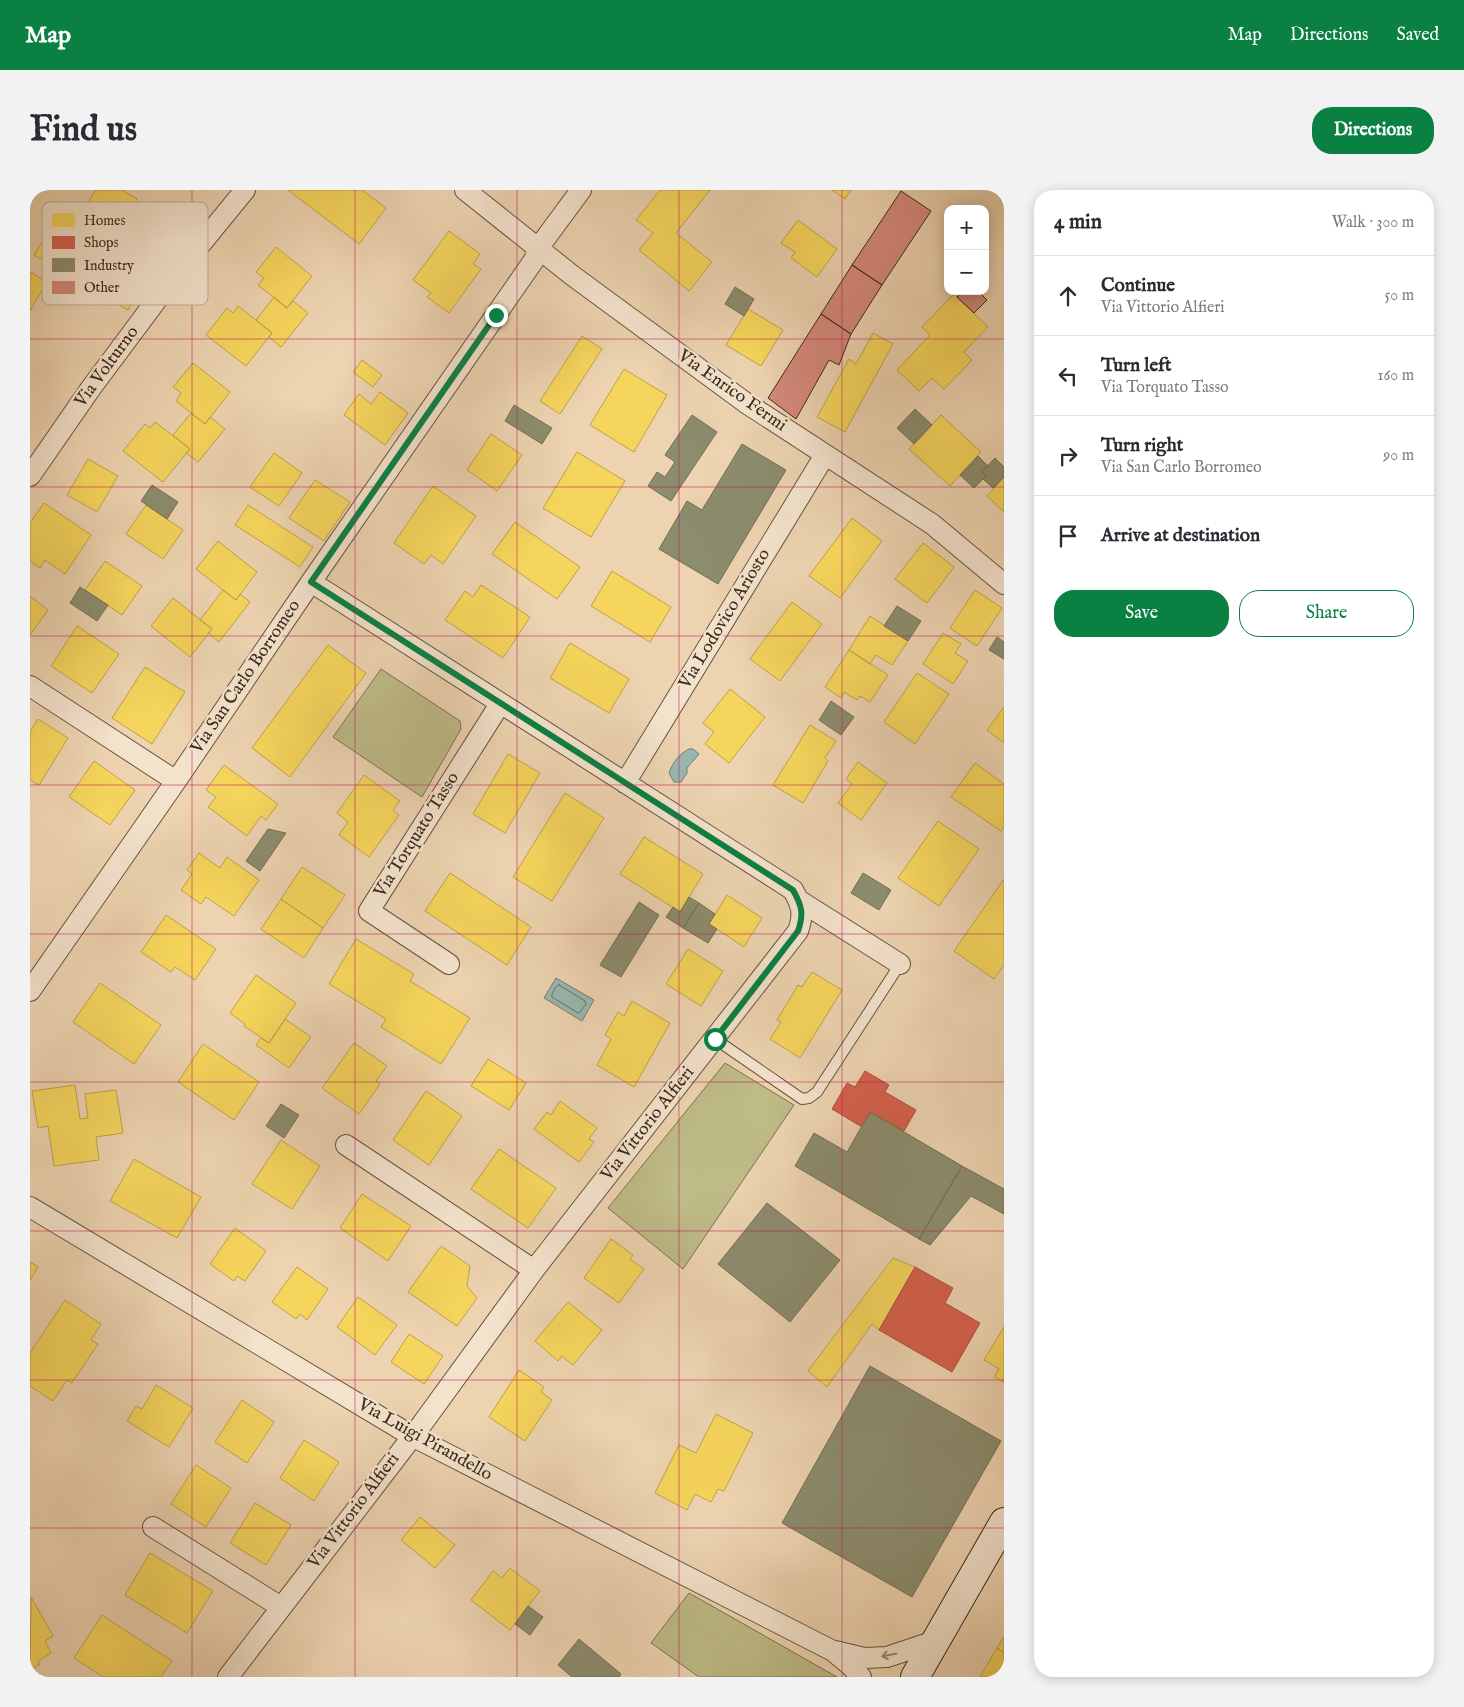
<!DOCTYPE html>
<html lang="en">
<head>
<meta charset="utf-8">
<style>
	body { margin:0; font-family:"IM FELL English",serif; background:#f2f2f3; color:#2b2b33 }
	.controls { position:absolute; right:15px; top:15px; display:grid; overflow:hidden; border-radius:10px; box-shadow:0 2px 12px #0003 }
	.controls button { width:45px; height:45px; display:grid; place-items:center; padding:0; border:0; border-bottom:1px solid #e1e1e2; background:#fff; color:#2b2b33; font:25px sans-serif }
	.stop { position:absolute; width:15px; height:15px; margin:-11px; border:4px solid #0b8043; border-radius:50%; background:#fff }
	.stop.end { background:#0b8043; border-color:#fff; box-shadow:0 1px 5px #0008 }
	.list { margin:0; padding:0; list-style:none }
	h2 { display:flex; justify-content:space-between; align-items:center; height:65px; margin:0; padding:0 20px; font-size:21px }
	h2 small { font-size:16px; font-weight:400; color:#7c7c81 }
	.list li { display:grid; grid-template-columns:32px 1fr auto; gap:15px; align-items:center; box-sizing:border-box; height:80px; padding:0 20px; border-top:1px solid #e1e1e2 }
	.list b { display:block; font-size:19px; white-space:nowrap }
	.list p { margin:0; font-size:16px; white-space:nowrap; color:#7c7c81 }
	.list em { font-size:16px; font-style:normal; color:#7c7c81 }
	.actions { display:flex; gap:10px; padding:15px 20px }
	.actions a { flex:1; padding:11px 0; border:1px solid #0b8043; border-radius:20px; text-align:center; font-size:18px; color:#0b8043 }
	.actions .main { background:#0b8043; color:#fff }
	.icon { flex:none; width:28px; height:28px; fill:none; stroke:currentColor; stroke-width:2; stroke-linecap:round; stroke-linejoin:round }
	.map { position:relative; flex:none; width:974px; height:1487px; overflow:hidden; border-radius:20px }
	header { display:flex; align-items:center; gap:30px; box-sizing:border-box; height:70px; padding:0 25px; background:#0b8043; color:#fff }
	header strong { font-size:24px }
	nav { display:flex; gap:28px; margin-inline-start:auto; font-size:18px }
	.intro { display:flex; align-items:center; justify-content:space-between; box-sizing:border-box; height:120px; padding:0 30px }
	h1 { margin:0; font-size:35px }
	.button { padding:12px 22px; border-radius:20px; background:#0b8043; color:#fff; font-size:18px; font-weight:700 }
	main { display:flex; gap:30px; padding:0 30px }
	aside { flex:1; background:#fff; border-radius:20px; box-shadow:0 2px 12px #0003 }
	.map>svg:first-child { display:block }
	.green { fill:#bebb87; stroke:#7c7250 }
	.water { fill:#99b7af; stroke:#737f73 }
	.homes { fill:#f6d55c; stroke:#bda248 }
	.shops { fill:#d6604d; stroke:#a7503d }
	.industry { fill:#8c8c6e; stroke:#736f54 }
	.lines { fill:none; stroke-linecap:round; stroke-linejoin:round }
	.shore { stroke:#697064; stroke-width:1 }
	.building { fill:#d4897a; stroke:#392a19 }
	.service-casing { stroke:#66543f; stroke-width:12 }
	.minor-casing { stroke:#66543f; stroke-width:22 }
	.secondary-casing { stroke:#392a19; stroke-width:30 }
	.service { stroke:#f3e2cc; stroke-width:10 }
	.minor { stroke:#f3e2cc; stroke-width:20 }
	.secondary { stroke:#f3e2cc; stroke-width:28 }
	.oneway { stroke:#968672 }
	.route { stroke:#0b8043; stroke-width:6 }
	.grid { fill:none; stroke:#c2185b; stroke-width:1; stroke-opacity:0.55 }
	.labels { text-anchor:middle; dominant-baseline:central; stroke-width:5; stroke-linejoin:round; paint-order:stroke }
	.street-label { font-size:18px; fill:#392a19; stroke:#f3e2cc }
	.key { fill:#f3e2cc; stroke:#bbab96; stroke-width:1 }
	.key-label { font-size:14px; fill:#392a19 }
</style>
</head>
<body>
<header>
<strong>Map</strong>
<nav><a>Map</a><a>Directions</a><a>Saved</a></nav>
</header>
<div class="intro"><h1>Find us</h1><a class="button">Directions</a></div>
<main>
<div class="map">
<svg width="974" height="1487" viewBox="0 0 974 1487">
	<rect width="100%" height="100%" fill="#edd3b0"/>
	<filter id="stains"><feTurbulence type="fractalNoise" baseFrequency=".004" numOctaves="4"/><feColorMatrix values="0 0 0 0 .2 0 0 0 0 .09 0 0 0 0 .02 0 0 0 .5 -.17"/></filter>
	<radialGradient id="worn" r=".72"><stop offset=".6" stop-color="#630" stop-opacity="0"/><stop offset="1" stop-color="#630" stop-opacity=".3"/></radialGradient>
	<path class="green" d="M 351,479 L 430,531 L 431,539 L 392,607 L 303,547 Z
		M 695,873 L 764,915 L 653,1079 L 578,1018 Z
		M 659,1403 L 807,1487 L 669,1487 L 621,1453 Z"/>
	<path class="water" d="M 659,559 L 663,559 L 669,564 L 657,578 L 657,583 L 651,592 L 644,592 L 639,583 C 643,572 649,564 659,559 Z
		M 526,788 L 564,810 L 552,831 L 514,808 Z"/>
	<path class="homes" d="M 65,0 L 92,0 L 107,9 L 90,39 L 75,31 L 78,24 L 58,13 Z
		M 258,0 L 332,0 L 356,18 L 329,54 Z
		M 630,0 L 680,0 L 646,43 L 682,72 L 659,101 L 609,60 L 623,43 L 606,30 Z
		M 802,0 L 821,0 L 815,9 Z
		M 768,30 L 807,59 L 787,87 L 761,68 L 765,62 L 751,53 Z
		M 23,34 L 55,53 L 37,84 L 4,65 Z
		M 419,41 L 450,64 L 443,74 L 451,79 L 419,123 L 397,107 L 401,103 L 383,90 Z
		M 246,57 L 282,86 L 257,118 L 228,95 L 234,88 L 226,82 Z
		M 77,66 L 116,88 L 98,120 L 59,98 Z
		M 0,82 L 17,92 L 0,121 Z
		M 924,104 L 958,137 L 934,162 L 942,170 L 914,199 L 902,188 L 889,201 L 867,180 L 900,145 L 892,137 Z
		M 244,107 L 257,118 L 263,111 L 278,123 L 251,157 L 239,147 L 242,143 L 226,130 Z
		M 208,116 L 242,143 L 216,176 L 176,145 L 197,118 L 203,123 Z
		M 718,119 L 753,140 L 731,176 L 696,155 Z
		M 843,143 L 863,154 L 815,242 L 787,227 L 819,169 L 826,174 Z
		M 552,146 L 572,159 L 530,224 L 510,211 Z
		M 332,170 L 352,185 L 343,197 L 323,182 Z
		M 163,173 L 200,202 L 175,234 L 146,211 L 151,203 L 143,197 Z
		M 594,179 L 637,205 L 604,262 L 560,235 Z
		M 350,202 L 378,223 L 355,255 L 314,225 L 329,204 L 341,214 Z
		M 161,223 L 175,234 L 180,227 L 195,239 L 168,272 L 156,263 L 160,259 L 143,245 Z
		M 911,225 L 951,262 L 920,296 L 879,259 Z
		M 125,232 L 160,259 L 133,292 L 93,261 L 115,234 L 120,238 Z
		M 461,244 L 492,265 L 467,301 L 437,280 Z
		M 547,262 L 595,291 L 561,347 L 513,318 Z
		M 244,263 L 272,283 L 249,316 L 220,297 Z
		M 58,269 L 88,286 L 67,322 L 37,305 Z
		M 974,287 L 974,322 L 957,306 Z
		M 285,290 L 320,312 L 294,351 L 259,328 Z
		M 403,296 L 446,326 L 413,374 L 401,365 L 394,374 L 364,353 Z
		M 14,313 L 61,345 L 35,384 L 15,370 L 10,378 L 0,371 L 0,333 Z
		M 116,315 L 153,340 L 133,369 L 96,344 Z
		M 218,315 L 283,357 L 270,377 L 205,335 Z
		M 822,328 L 852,351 L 810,408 L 779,386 Z
		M 485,332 L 550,377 L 527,409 L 462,364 Z
		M 188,351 L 227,382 L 206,410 L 166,379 Z
		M 893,353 L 924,377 L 897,413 L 865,389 Z
		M 75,371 L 112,396 L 92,425 L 55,400 Z
		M 582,381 L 641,417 L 620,452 L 561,416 Z
		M 451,395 L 500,427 L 473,468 L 415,430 L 435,401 L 443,407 Z
		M 193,400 L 206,410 L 210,404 L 220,412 L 189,452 L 178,443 L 182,439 L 170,430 Z
		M 945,400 L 972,418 L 947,456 L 920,438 Z
		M 0,406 L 18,420 L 0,445 Z
		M 143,408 L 182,439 L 160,467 L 121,436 Z
		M 762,412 L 792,434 L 750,491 L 720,469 Z
		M 840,426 L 878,451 L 862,475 L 846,465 L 840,474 L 819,460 Z
		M 47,436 L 89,464 L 62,503 L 21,476 Z
		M 913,443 L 931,454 L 925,463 L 938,471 L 923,494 L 893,474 Z
		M 540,453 L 599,489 L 579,523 L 520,488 Z
		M 298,455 L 336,483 L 260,587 L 222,558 Z
		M 819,460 L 858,485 L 840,512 L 830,506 L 827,510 L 814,502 L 811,508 L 795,497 Z
		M 115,477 L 155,502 L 122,554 L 82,528 Z
		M 887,483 L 919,504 L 885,554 L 854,532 Z
		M 700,499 L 735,527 L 699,573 L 675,554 L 684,542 L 673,533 Z
		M 974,517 L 974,553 L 957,540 Z
		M 8,529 L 38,548 L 9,595 L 0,590 L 0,542 Z
		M 780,535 L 806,551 L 795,568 L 798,571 L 773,613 L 743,595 Z
		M 478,564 L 510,583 L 475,643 L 443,624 Z
		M 64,571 L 105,600 L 80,635 L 39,607 Z
		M 828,572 L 857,593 L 831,630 L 808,613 L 822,594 L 816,589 Z
		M 945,573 L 974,594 L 974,637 L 971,641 L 921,607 Z
		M 194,575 L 248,614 L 236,630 L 231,626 L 217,646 L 178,617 L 186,607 L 176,600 Z
		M 334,585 L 370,611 L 363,620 L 369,625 L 339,667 L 309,645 L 318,632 L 307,623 Z
		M 535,603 L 574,628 L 522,711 L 483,687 Z
		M 908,631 L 949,659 L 909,716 L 868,688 Z
		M 614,647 L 673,684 L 650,722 L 590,684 Z
		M 169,663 L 190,678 L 197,667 L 229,690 L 204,726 L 176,707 L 171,714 L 151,700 L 162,684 L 157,680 Z
		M 272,677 L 315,705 L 293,738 L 251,709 Z
		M 420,683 L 501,737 L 477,775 L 395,721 Z
		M 974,689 L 974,775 L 964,789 L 924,761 Z
		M 697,705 L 732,728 L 714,757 L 679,734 Z
		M 251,709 L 293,738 L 274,768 L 231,739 Z
		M 136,725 L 186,759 L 165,790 L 145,777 L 141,782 L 111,762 Z
		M 326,749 L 384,784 L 380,791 L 440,828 L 411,874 L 351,837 L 356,829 L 299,794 Z
		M 658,759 L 693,781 L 671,816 L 636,794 Z
		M 782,782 L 812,800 L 770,868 L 740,849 L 751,832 L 747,830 L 768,795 L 772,797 Z
		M 226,785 L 266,813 L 239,853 L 214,836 L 215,834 L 200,823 Z
		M 70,793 L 131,835 L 104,874 L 43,832 Z
		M 602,811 L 640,833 L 604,897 L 567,875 L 581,849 L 575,845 L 588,822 L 594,826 Z
		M 255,829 L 281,847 L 259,878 L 226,855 L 231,848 L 239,853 Z
		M 324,853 L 357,876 L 346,891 L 350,894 L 329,924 L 292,898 Z
		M 173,854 L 229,892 L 204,930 L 148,892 Z
		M 458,869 L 496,893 L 479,920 L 441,896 Z
		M 45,895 L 50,929 L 58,928 L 55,904 L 86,900 L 93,943 L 66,947 L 69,970 L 24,976 L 18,936 L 8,938 L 2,901 Z
		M 396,901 L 432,926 L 399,975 L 363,950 Z
		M 530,911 L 567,938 L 559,949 L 564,952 L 549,972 L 504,939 L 517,922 L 521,925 Z
		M 251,950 L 290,976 L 262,1019 L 222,994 Z
		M 469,959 L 526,998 L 498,1038 L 441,999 Z
		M 104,969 L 171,1007 L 147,1048 L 80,1011 Z
		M 332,1004 L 381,1036 L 358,1071 L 310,1038 Z
		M 205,1038 L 236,1061 L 215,1091 L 207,1086 L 204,1091 L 180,1074 Z
		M 581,1049 L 603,1065 L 600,1069 L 614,1079 L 589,1113 L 554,1088 Z
		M 411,1056 L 440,1076 L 437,1096 L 447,1108 L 427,1136 L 378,1102 Z
		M 863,1068 L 885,1077 L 849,1140 L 842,1134 L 797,1197 L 778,1181 Z
		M 0,1072 L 8,1077 L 0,1090 Z
		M 267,1077 L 298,1099 L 277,1130 L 270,1124 L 266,1129 L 242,1112 Z
		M 328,1107 L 367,1135 L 345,1165 L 307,1137 Z
		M 35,1110 L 71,1134 L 61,1150 L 68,1154 L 42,1193 L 37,1190 L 23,1211 L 0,1196 L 0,1163 Z
		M 538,1112 L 572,1140 L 543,1175 L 532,1166 L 528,1171 L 505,1151 Z
		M 974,1137 L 974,1192 L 964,1187 L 969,1179 L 954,1170 Z
		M 379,1144 L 413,1166 L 394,1194 L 361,1172 Z
		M 489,1180 L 514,1197 L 511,1202 L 522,1210 L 495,1251 L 459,1227 Z
		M 126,1195 L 163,1218 L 139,1257 L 97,1231 L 106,1216 L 112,1219 Z
		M 212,1210 L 244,1232 L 217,1273 L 185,1252 Z
		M 686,1224 L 723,1243 L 694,1301 L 688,1299 L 681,1312 L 665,1304 L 657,1320 L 625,1303 L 649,1255 L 666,1263 Z
		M 274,1250 L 309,1272 L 284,1311 L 250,1288 Z
		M 166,1275 L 201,1298 L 176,1337 L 141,1314 Z
		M 225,1313 L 261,1335 L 236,1375 L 200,1353 Z
		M 390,1327 L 425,1355 L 405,1378 L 371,1350 Z
		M 120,1363 L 183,1401 L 157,1443 L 95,1405 Z
		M 480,1378 L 510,1401 L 480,1440 L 441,1410 L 463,1381 L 472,1388 Z
		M 1,1407 L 23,1446 L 15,1451 L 21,1463 L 8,1471 L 10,1474 L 0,1480 Z
		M 72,1425 L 142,1471 L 131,1487 L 73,1487 L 44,1468 Z
		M 974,1447 L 974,1463 L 967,1458 Z
		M 967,1458 L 974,1463 L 974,1487 L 950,1487 Z"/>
	<path class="shops" d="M 835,881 L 859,895 L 855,902 L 886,920 L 874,941 L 840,922 L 832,937 L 802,919 L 817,893 L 825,897 Z
		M 885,1077 L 923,1098 L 915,1113 L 950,1133 L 922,1182 L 849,1140 Z"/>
	<path class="industry" d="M 705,97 L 724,109 L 714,126 L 695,114 Z
		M 484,215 L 522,238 L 512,254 L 475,231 Z
		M 885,219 L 902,235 L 884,254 L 867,238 Z
		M 662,225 L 687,242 L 641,311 L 618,296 L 627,282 L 635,287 L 645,272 L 635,265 Z
		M 712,254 L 756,280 L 688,394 L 629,359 L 657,311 L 672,320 Z
		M 948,266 L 958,276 L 952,282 L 956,286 L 944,298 L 930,285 Z
		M 965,268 L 974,277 L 974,287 L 963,298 L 953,289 L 956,286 L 952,282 Z
		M 122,295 L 148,312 L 137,329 L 111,311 Z
		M 50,397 L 78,415 L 67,431 L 40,413 Z
		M 867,416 L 891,431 L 878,451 L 854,436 Z
		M 967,447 L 974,452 L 974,469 L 959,460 Z
		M 801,511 L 824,527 L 811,545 L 789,530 Z
		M 238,639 L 256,643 L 230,681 L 216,671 Z
		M 833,683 L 861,700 L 849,720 L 821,703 Z
		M 659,707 L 669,713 L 653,738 L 636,727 L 643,717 L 650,722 Z
		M 609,712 L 629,725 L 591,787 L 570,775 Z
		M 669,713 L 685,724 L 679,734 L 687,739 L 678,753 L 653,738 Z
		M 251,914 L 269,925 L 254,948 L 236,936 Z
		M 840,922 L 932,976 L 889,1049 L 765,976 L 784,943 L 817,962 Z
		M 932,976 L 974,999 L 974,1024 L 941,1006 L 900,1055 L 889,1049 Z
		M 737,1013 L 810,1070 L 760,1132 L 688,1074 Z
		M 840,1176 L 971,1251 L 882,1407 L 752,1333 Z
		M 498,1416 L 513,1427 L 500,1445 L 485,1434 Z
		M 549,1449 L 591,1484 L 589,1487 L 542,1487 L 528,1475 Z"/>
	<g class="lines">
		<path class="shore" d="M 529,795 L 555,811 L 556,814 L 550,822 L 548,823 L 522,807 C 521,804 525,796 529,795 Z"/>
	</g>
	<path class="building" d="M 871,1 L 901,21 L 852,95 L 822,75 Z
		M 822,75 L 852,95 L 821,144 L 791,124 Z
		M 933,101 L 948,101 L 957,110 L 944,123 L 927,107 Z
		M 791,124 L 821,144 L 809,175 L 799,170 L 766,229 L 738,208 Z"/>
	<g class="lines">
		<g class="service-casing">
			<path id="service" d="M 685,849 L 772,909 L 779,908 L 787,902 L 870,774"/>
		</g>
		<g class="minor-casing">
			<path id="minor" d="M 435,0 L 543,86 L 716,213 L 902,334 L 974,394
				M 0,286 L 61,198 L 143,88 L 215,0
				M 0,496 L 146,591
				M 595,593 L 795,265
				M 770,711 L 870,774
				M 419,774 L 339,721 L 470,514
				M 0,801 L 146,591 L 281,392 L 504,70 L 509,57 L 551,0
				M 316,955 L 504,1080
				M 0,1017 L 382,1246 L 803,1461 L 821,1476 L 831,1487
				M 123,1337 L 251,1417
				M 805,1461 L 834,1468 L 857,1467 L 905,1451
				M 198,1487 L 392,1234 L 504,1080 L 768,741 C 774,724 772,716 763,700 L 281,392"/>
		</g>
		<g class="secondary-casing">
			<path id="secondary" d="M 885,1487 L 974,1332"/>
		</g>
		<use href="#service" class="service"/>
		<use href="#minor" class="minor"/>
		<use href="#secondary" class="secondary"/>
	</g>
	<defs><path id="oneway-shaft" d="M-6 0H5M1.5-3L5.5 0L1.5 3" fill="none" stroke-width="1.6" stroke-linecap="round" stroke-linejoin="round" transform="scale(1.25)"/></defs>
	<use class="oneway" href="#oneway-shaft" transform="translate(859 1465) rotate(169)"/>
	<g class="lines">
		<path class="route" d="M 466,125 L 281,392 L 763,700 C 772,716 774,724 768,741 L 685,849"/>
	</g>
	<path class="grid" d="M 162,0 L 162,1487M 325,0 L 325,1487M 487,0 L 487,1487M 649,0 L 649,1487M 812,0 L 812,1487M 0,149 L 974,149M 0,297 L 974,297M 0,446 L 974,446M 0,595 L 974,595M 0,744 L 974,744M 0,892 L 974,892M 0,1041 L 974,1041M 0,1190 L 974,1190M 0,1338 L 974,1338"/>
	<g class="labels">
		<g class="street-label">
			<text transform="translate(77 177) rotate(-54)">Via Volturno</text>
			<text transform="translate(702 201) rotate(35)">Via Enrico Fermi</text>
			<text transform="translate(695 429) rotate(-59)">Via Lodovico Ariosto</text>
			<text transform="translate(216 487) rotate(-56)">Via San Carlo Borromeo</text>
			<text transform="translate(387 645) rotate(-58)">Via Torquato Tasso</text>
			<text transform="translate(618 934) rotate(-52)">Via Vittorio Alfieri</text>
			<text transform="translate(395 1250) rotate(29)">Via Luigi Pirandello</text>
			<text transform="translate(324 1321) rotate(-53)">Via Vittorio Alfieri</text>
		</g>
	</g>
	<rect x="12" y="12" width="166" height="103" rx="8" class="key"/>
	<rect x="22" y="23" width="23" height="14" fill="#f6d55c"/>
	<rect x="22" y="46" width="23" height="13" fill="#d6604d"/>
	<rect x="22" y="68" width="23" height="14" fill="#8c8c6e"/>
	<rect x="22" y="91" width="23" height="13" fill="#d4897a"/>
	<g class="key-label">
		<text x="54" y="35">Homes</text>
		<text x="54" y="57">Shops</text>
		<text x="54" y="80">Industry</text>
		<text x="54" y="102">Other</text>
	</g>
	<rect width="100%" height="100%" filter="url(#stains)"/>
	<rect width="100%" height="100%" fill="url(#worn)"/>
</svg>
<div class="controls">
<button>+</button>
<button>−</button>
</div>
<div class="stop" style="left:685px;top:849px"></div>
<div class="stop end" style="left:466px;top:125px"></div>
</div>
<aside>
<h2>4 min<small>Walk · 300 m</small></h2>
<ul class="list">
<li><svg class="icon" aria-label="ahead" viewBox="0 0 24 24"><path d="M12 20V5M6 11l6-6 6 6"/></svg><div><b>Continue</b><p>Via Vittorio Alfieri</p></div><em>50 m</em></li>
<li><svg class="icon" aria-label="left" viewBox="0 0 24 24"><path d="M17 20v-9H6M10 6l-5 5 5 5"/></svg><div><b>Turn left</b><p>Via Torquato Tasso</p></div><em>160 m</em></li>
<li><svg class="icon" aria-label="right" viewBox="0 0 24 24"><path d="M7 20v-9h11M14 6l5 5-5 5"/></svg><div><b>Turn right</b><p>Via San Carlo Borromeo</p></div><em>90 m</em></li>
<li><svg class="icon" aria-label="arrive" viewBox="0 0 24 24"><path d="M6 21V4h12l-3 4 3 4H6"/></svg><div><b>Arrive at destination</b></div></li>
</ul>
<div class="actions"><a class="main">Save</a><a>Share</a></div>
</aside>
</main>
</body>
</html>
